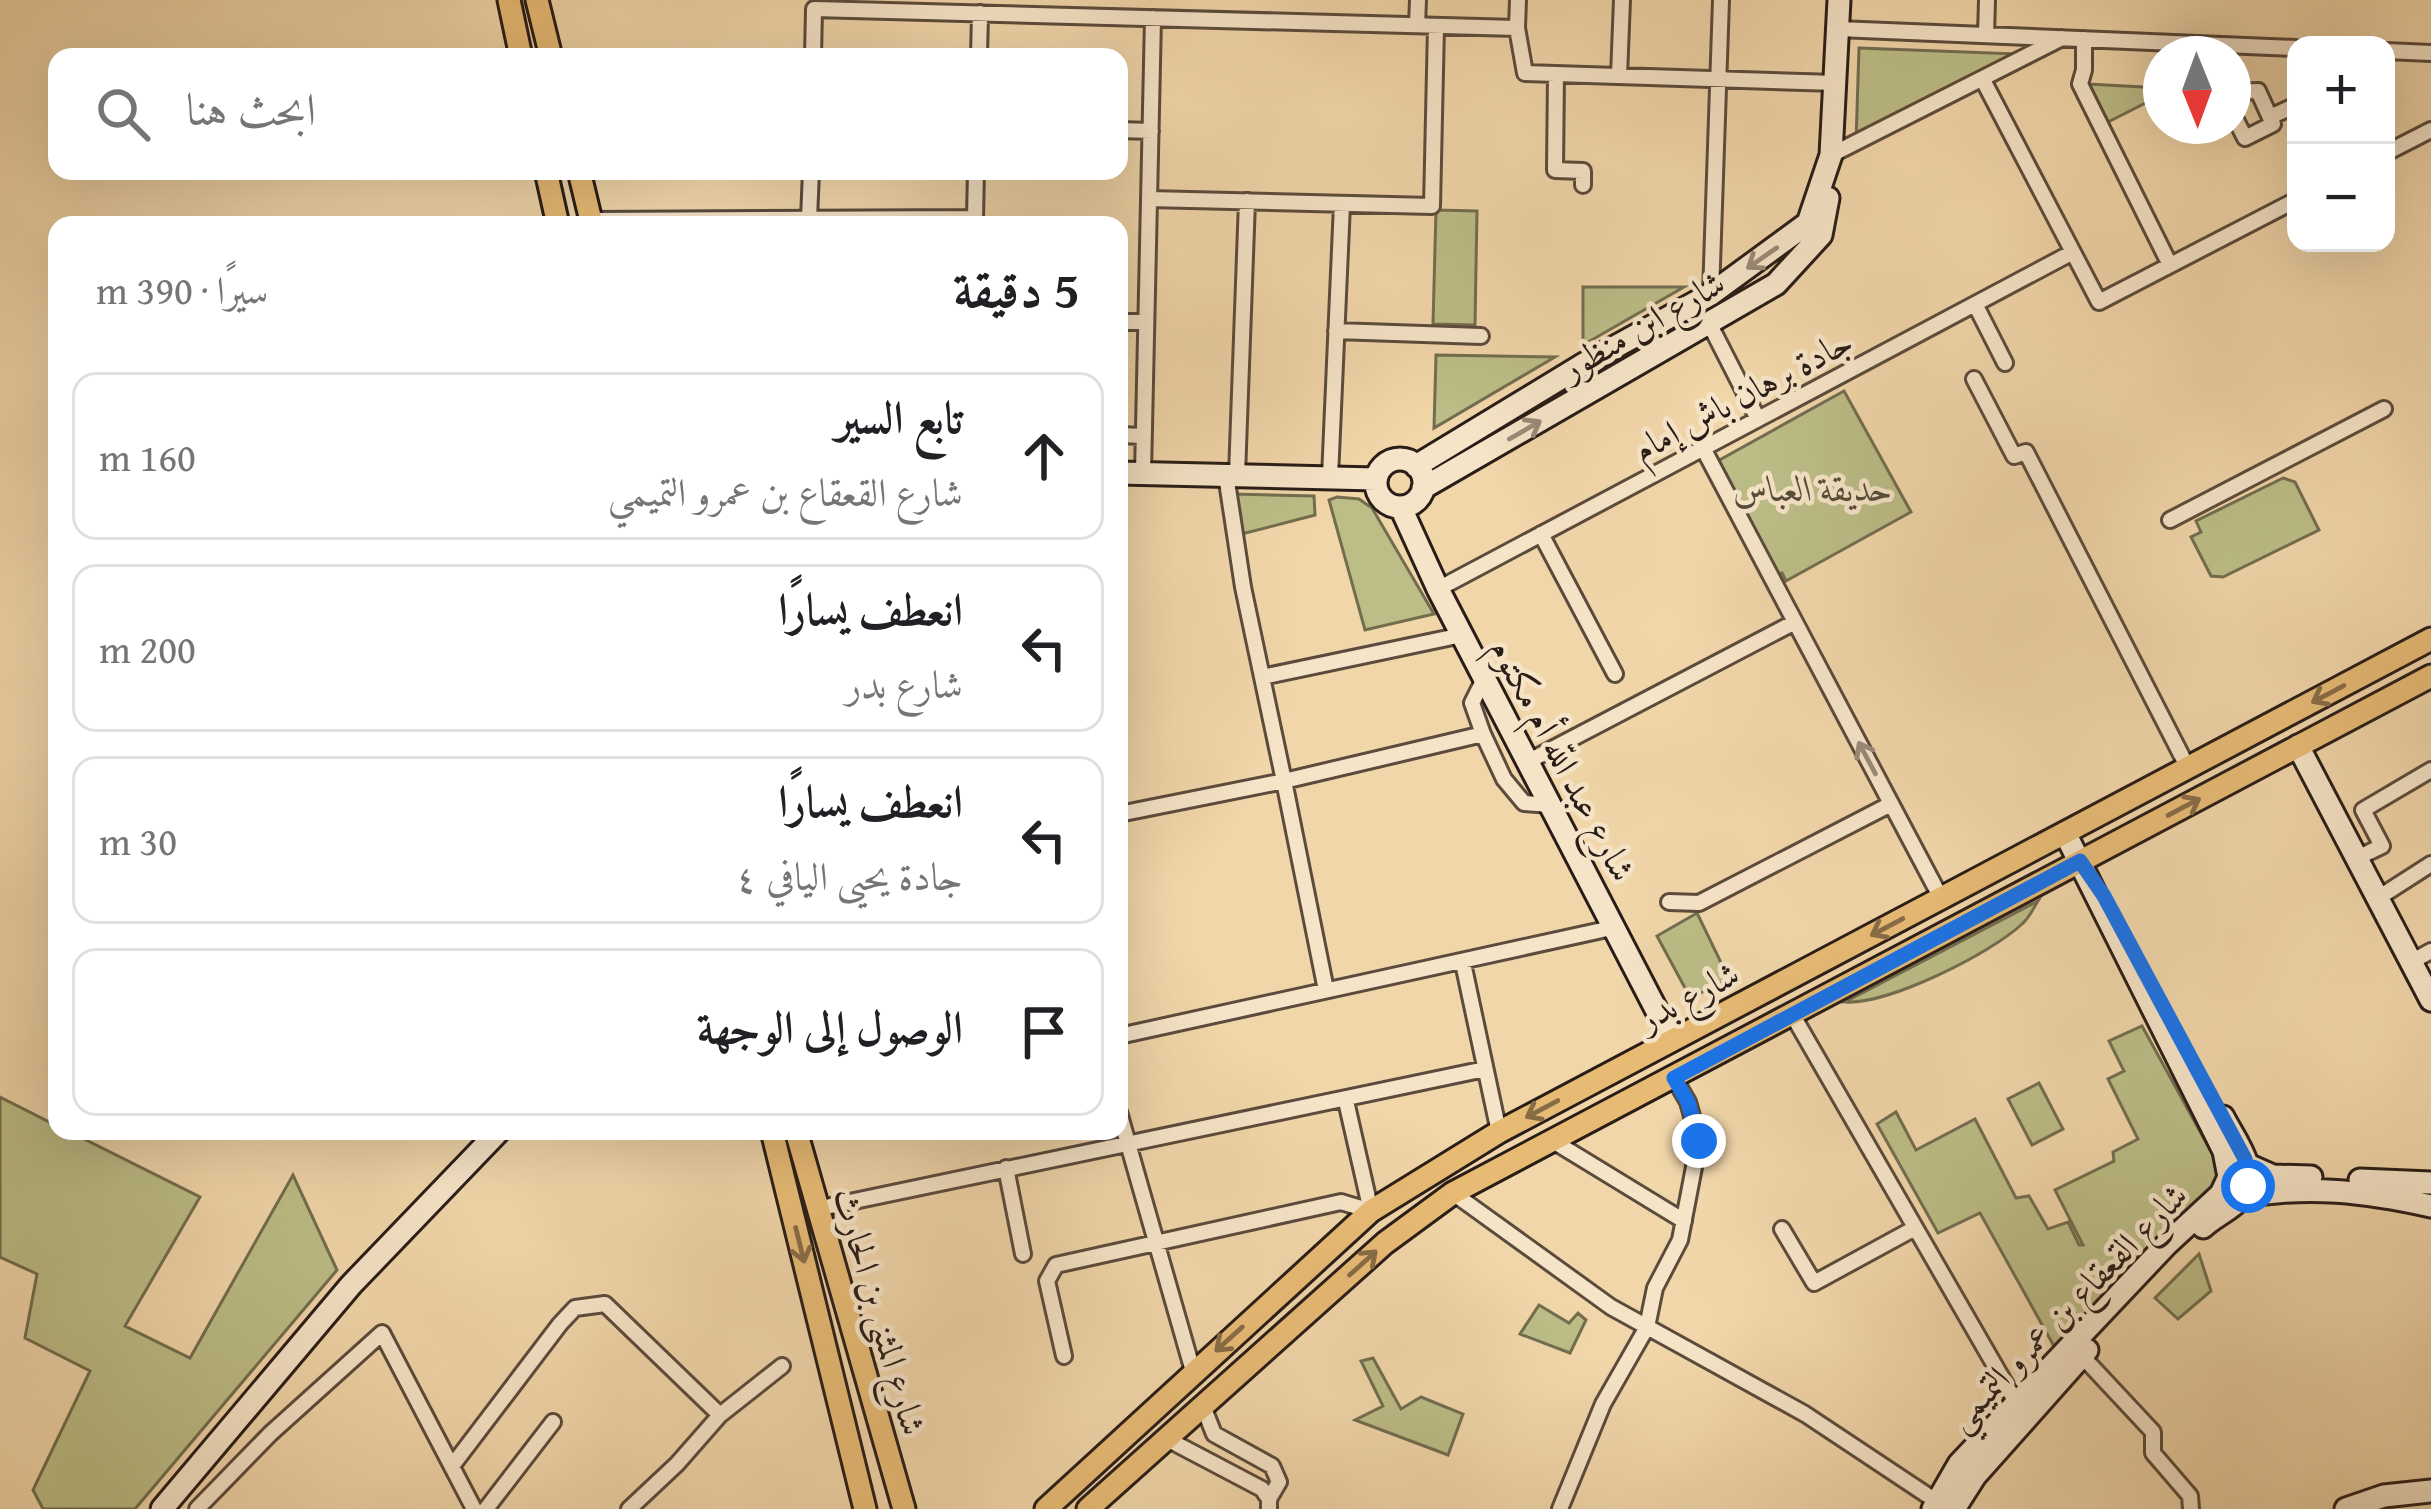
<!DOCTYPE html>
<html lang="ar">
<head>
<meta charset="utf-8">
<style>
	body { margin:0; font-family:"Gentium Book Plus",Amiri,serif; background:#f6f6f6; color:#202124; direction:rtl }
	.controls { position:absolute; right:36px; top:36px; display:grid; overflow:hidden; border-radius:24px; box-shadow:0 12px 48px #0002 }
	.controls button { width:108px; height:108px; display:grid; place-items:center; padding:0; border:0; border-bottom:3px solid #e0e0e0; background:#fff; color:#202124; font:60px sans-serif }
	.compass { position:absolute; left:2143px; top:36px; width:108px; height:108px; border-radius:50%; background:#fff; box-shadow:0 12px 48px #0002; rotate:179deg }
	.stop { position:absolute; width:36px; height:36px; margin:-27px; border:9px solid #1a73e8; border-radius:50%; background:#fff }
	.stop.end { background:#1a73e8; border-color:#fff; box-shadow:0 3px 12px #0008 }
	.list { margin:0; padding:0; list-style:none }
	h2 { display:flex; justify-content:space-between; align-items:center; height:156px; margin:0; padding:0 48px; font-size:51px }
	h2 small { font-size:39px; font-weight:400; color:#757577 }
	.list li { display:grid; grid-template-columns:78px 1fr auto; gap:36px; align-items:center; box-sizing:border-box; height:168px; margin:0 24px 24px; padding:0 24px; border:3px solid #e0e0e0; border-radius:24px }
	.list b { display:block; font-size:45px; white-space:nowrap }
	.list p { margin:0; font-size:39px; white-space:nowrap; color:#757577 }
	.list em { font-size:39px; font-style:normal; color:#757577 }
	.icon { flex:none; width:66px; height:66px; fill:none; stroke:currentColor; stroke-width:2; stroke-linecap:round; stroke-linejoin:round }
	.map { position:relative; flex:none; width:2431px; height:1509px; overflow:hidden; direction:ltr }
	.search { position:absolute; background:#fff; box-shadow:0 12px 48px #0002; left:48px; top:48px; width:1080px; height:132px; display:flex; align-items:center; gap:30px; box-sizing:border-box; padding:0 42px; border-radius:24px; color:#757577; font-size:45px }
	.panel { position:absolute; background:#fff; box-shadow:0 12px 48px #0002; left:48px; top:216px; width:1080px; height:924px; border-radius:24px; direction:rtl }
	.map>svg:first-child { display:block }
	.green { fill:#bcbd87; stroke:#726d4f; stroke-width:3 }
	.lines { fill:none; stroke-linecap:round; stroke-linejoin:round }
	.street-casing { stroke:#5b4b3c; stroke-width:20 }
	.secondary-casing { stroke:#291d17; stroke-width:27 }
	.primary-casing { stroke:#291d17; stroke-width:27 }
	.street { stroke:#f6e4c8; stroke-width:14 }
	.secondary { stroke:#f6e4c8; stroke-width:21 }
	.primary { stroke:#e8bb75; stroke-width:21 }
	.oneway { stroke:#9a8a78 }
	.oneway2 { stroke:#886c46 }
	.route { stroke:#1a73e8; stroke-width:15 }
	.labels { text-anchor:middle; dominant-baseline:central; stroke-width:9; stroke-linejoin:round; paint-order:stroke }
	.street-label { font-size:36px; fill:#291d17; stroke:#f6e4c8 }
	.park-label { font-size:36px; font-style:italic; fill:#554d39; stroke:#f6e4c8 }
</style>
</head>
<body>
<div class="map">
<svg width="2431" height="1509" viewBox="0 0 2431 1509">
	<rect width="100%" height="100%" fill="#f1d6aa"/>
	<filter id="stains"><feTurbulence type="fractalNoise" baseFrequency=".00167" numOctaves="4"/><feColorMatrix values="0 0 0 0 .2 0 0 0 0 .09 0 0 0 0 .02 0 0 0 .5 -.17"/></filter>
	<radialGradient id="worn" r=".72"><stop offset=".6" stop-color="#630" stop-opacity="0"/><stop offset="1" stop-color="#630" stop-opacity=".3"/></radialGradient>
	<path class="green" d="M 1859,48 L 2018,54 L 1856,142 Z
		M 2088,84 L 2161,88 L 2161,95 L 2108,122 Z
		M 1436,210 L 1477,211 L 1475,325 L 1433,324 Z
		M 1583,287 L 1684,287 L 1583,345 Z
		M 1436,355 L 1555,357 L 1434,428 Z
		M 1844,391 L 1911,512 L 1786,581 L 1782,573 L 1777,575 L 1714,463 Z
		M 2283,478 L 2295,482 L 2319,530 L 2223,577 L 2211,576 L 2191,537 L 2201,532 L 2196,521 Z
		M 1233,494 L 1314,496 L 1315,515 L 1242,534 Z
		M 1337,497 L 1359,499 L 1372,508 L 1434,614 L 1365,630 L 1329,500 Z
		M 2038,901 C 2033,909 2029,918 2022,924 C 1990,954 1888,1005 1845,1002 Z
		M 1697,913 L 1729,979 L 1701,993 L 1685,988 L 1657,936 Z
		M 2142,1026 L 2220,1168 L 2220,1184 L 2055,1348 L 1980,1213 L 1938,1233 L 1877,1124 L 1896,1112 L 1916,1150 L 1975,1119 L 2016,1198 L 2029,1196 L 2048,1229 L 2068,1222 L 2079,1245 L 2083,1245 L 2055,1190 L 2114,1161 L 2113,1152 L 2138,1139 L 2108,1079 L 2124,1071 L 2109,1041 Z
		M 2039,1083 L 2063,1129 L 2032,1145 L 2008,1099 Z
		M 0,1097 L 57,1126 L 57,1131 L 68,1131 L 200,1197 L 125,1326 L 190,1358 L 293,1175 L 337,1270 L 135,1509 L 43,1509 L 33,1490 L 90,1371 L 25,1338 L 37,1274 L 0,1257 Z
		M 2199,1254 L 2211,1291 L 2178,1319 L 2155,1298 Z
		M 1539,1305 L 1569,1323 L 1578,1313 L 1586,1320 L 1570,1353 L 1520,1334 Z
		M 1373,1358 L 1401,1409 L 1421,1397 L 1463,1414 L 1448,1455 L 1355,1420 L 1383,1406 L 1361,1361 Z"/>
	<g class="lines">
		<g class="street-casing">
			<path id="street" d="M 1518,0 L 1517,28 L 1525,73 L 1836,83
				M 1417,25 L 1418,0
				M 1838,29 L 2296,48
				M 1986,35 L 1987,0
				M 2084,39 L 2084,70 L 2080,84 L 2170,265
				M 2386,51 L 2431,53
				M 813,57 L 814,9 L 1517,28
				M 979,57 L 980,13
				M 1556,74 L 1555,170 L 1583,171 L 1583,185
				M 1619,76 L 1622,0
				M 1983,80 L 2099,302 L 2296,200
				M 2233,92 L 2258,91 L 2273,124 L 2245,138 L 2233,114
				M 2270,117 L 2296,105
				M 1119,130 L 1151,131
				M 2386,153 L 2431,130
				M 1831,155 L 2062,38
				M 1149,199 L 1432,206 L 1436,26
				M 809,219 L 811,171
				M 591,220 L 975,218 L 976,171
				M 1711,294 L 1721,0
				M 1975,304 L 2005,363
				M 1119,322 L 1146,322
				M 1709,323 L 1758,419
				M 1336,331 L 1481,336
				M 1974,379 L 2014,456 L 2026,452 L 2188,768
				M 1119,435 L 1144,436
				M 1703,448 L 1941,898
				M 1143,473 L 1153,18
				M 1226,475 L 1243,587 L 1262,677
				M 1237,475 L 1247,201
				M 1330,477 L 1342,204
				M 2170,520 L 2384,409
				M 1541,534 L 1615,674
				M 1438,589 L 2073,252
				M 1462,635 L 1262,677 L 1284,781 L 1483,734 L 1472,703 L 1484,679
				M 1483,734 L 1504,779 L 1524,803 L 1550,805
				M 1527,762 L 1795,622
				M 1119,814 L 1284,781 L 1326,990
				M 2357,858 L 2382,846 L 2363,810 L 2431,770
				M 2378,898 L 2431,864
				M 1669,902 L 1699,903 L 1891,804
				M 2411,962 L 2431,951
				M 1463,963 L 1499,1132
				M 1792,1014 L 2017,1404
				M 1119,1036 L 1616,927
				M 1119,1112 L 1193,1371
				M 1553,1141 L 1684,1221
				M 1006,1168 L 1023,1254
				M 1453,1193 L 1611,1307 L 1805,1414 L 1936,1501
				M 816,1209 L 1485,1069
				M 1782,1229 L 1814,1283 L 1915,1228
				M 1064,1356 L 1047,1281 L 1056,1265 L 1341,1202 L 1371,1211 L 1346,1101
				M 2082,1356 L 2153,1432 L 2153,1453 L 2190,1496 L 2191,1509
				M 1203,1406 L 1214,1434 L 1272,1466 L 1279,1482 L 1269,1499 L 1269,1509
				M 720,1415 L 782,1366
				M 1167,1439 L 1262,1489 L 1269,1499
				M 452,1466 L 560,1324 L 575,1308 L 605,1304 L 720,1415 L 677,1464 L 629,1509
				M 197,1509 L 270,1434 L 382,1333 L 474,1509
				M 486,1509 L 553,1422
				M 1560,1509 L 1603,1404 L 1647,1327 L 1655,1288 L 1680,1240 L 1699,1141 L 1688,1102 L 1674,1078"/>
		</g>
		<g class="secondary-casing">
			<path id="secondary" d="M1376 483a24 24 0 1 1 48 0a24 24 0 1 1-48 0Z
				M 1416,466 L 1584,364 L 1711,294 L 1808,223 L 1831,155 L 1839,0
				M 1119,473 L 1376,479
				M 1423,488 L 1776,284 L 1821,235 L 1828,198
				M 1401,508 L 1438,589 L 1672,1040
				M 2298,746 L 2431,1000
				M 2248,1165 L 2273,1176 L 2311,1177
				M 2360,1180 L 2431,1183
				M 2242,1197 C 2307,1184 2367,1192 2431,1206
				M 2203,1227 C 2215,1216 2232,1209 2242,1197 C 2262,1173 2234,1139 2223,1117
				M 162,1509 L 351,1285 L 499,1131
				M 1933,1509 L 1959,1464 L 2167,1244 L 2221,1194 L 2229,1177 L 2224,1151 L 2065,833
				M 1954,1509 L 1975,1476 L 2087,1350
				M 2346,1509 L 2384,1496 L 2431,1491"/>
		</g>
		<g class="primary-casing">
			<path id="primary" d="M 509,0 L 521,57
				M 537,0 L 551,57
				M 546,171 L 558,225
				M 579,171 L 592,225
				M 772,1131 L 865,1509
				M 796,1131 L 904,1509
				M 1046,1509 L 1371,1211 L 1499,1132 L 2431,639
				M 1088,1509 L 1385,1243 L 1453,1193 L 2431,676"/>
		</g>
		<use href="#street" class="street"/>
		<use href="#secondary" class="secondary"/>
		<use href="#primary" class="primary"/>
	</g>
	<defs><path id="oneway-shaft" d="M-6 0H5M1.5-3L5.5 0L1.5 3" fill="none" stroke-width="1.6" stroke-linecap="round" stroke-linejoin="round" transform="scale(3)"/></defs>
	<g class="oneway">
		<use href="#oneway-shaft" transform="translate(1762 258) rotate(145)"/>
		<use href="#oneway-shaft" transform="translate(1525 430) rotate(-30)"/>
		<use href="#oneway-shaft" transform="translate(1867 758) rotate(-118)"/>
	</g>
	<g class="oneway2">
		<use href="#oneway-shaft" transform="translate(2328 694) rotate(152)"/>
		<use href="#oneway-shaft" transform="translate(2184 807) rotate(-28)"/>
		<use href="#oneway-shaft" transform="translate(1887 927) rotate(152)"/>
		<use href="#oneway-shaft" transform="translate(1542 1109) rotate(152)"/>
		<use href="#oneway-shaft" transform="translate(800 1245) rotate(76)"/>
		<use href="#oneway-shaft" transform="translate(1363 1263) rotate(-42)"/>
		<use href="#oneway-shaft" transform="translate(1229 1339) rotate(138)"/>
	</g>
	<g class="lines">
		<path class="route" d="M 1699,1141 L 1688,1102 L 1674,1078 L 2080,861 L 2104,896 L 2245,1159 L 2248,1186"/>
	</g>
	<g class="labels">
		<g class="street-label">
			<text transform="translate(1642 324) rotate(-30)">شارع ابن منظور</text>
			<text transform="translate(1742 394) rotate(-28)">جادة برهان باش إمام</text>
			<text transform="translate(1564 759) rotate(62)">شارع عبد اللّه أم مكتوم</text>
			<text transform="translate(1688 995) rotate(-28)">شارع بدر</text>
			<text transform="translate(2066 1306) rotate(-46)">شارع القعقاع بن عمرو التميمي</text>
			<text transform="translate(881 1311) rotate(74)">شارع المثنى بن الحارث</text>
		</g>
		<g class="park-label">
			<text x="1813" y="487">حديقة العباس</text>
		</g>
	</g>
	<rect width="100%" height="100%" filter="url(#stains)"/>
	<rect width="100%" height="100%" fill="url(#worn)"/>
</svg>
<div class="controls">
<button>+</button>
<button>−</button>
</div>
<svg class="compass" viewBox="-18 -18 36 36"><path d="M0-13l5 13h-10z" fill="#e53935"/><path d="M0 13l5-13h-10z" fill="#757577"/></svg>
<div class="stop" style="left:2248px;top:1186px"></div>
<div class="stop end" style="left:1699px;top:1141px"></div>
<div class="search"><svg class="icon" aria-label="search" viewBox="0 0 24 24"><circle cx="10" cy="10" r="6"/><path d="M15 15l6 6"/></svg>ابحث هنا</div>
<section class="panel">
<h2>5 دقيقة<small>سيرًا · 390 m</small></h2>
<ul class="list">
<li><svg class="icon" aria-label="ahead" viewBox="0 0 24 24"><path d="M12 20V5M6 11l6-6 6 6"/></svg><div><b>تابع السير</b><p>شارع القعقاع بن عمرو التميمي</p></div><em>160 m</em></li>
<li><svg class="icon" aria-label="left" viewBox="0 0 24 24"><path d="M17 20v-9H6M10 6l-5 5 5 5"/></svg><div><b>انعطف يسارًا</b><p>شارع بدر</p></div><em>200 m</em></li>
<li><svg class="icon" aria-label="left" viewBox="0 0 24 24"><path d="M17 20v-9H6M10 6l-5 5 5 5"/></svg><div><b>انعطف يسارًا</b><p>جادة يحيى اليافي ٤</p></div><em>30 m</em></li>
<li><svg class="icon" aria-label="arrive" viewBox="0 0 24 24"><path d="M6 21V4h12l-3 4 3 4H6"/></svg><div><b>الوصول إلى الوجهة</b></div></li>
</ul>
</section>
</div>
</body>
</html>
